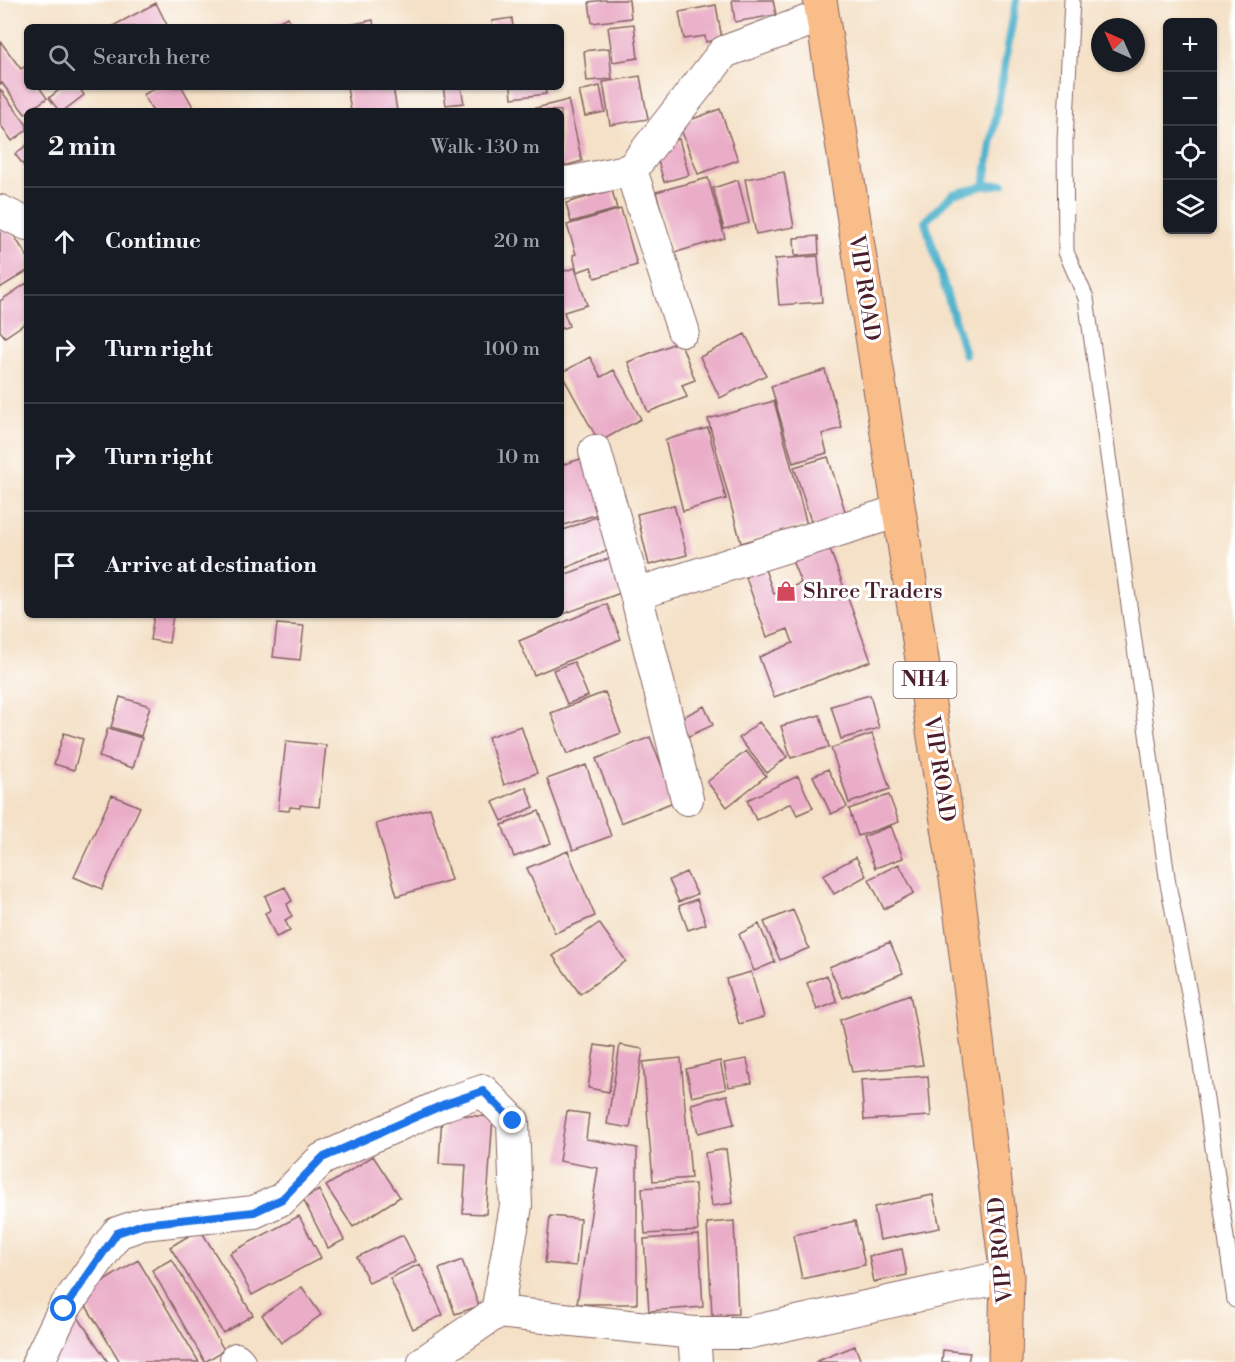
<!DOCTYPE html>
<html lang="en">
<head>
<meta charset="utf-8">
<style>
	body { margin:0; font-family:"Libre Bodoni",serif; background:#242831; color:#f1f3f6 }
	.controls { position:absolute; right:18px; top:18px; display:grid; overflow:hidden; border-radius:9px; box-shadow:0 2px 4px #0004 }
	.controls button { width:54px; height:54px; display:grid; place-items:center; padding:0; border:0; border-bottom:2px solid #363941; background:#171b24; color:#f1f3f6; font:30px sans-serif }
	.compass { position:absolute; left:1091px; top:18px; width:54px; height:54px; border-radius:50%; background:#171b24; box-shadow:0 2px 4px #0004; rotate:315deg }
	.stop { position:absolute; width:18px; height:18px; margin:-14px; border:4px solid #1a73e8; border-radius:50%; background:#fff }
	.stop.end { background:#1a73e8; border-color:#fff; box-shadow:0 2px 6px #0008 }
	.list { margin:0; padding:0; list-style:none }
	h2 { display:flex; justify-content:space-between; align-items:center; height:78px; margin:0; padding:0 24px; font-size:26px }
	h2 small { font-size:20px; font-weight:400; color:#9ea1a6 }
	.list li { display:grid; grid-template-columns:39px 1fr auto; gap:18px; align-items:center; box-sizing:border-box; height:108px; padding:0 24px; border-top:2px solid #363941 }
	.list b { display:block; font-size:22px; white-space:nowrap }
	.list em { font-size:20px; font-style:normal; color:#9ea1a6 }
	.icon { flex:none; width:33px; height:33px; fill:none; stroke:currentColor; stroke-width:2; stroke-linecap:round; stroke-linejoin:round }
	.map { position:relative; flex:none; width:1235px; height:1362px; overflow:hidden }
	.search { position:absolute; background:#171b24; box-shadow:0 2px 4px #0004; left:24px; top:24px; width:540px; height:66px; display:flex; align-items:center; gap:15px; box-sizing:border-box; padding:0 21px; border-radius:9px; color:#9ea1a6; font-size:22px }
	.panel { position:absolute; background:#171b24; box-shadow:0 2px 4px #0004; left:24px; top:108px; width:540px; height:510px; border-radius:9px }
	.map>svg:first-child { display:block }
	.lines { fill:none; stroke-linecap:round; stroke-linejoin:round }
	.stream { stroke:#4db2cc; stroke-width:8 }
	.building { fill:#eaadc8 }
	.service-casing { stroke:#866362; stroke-width:17 }
	.minor-casing { stroke:#866362; stroke-width:34 }
	.trunk-casing { stroke:#866362; stroke-width:35 }
	.service { stroke:#fff; stroke-width:15 }
	.minor { stroke:#fff; stroke-width:32 }
	.trunk { stroke:#f8bd89; stroke-width:33 }
	.route { stroke:#1a73e8; stroke-width:8 }
	.labels { text-anchor:middle; dominant-baseline:central; stroke-width:6; stroke-linejoin:round; paint-order:stroke }
	.shield { fill:#fff; stroke:#80626b; stroke-width:1.5 }
	.shield-label { font-size:21px; font-weight:bold; fill:#4a1f2b }
	.street-label { font-size:22px; fill:#4a1f2b; stroke:#fff }
	.poi-label { font-size:22px; fill:#4a1f2b; stroke:#fff; text-anchor:start }
</style>
</head>
<body>
<div class="map">
<svg width="1235" height="1362" viewBox="0 0 1235 1362">
	<rect width="100%" height="100%" fill="#fff"/>
	<filter id="ink" filterUnits="userSpaceOnUse"><feTurbulence type="fractalNoise" baseFrequency=".0167" numOctaves="2"/><feDisplacementMap in="SourceGraphic" scale="12" xChannelSelector="R" yChannelSelector="G"/><feConvolveMatrix kernelMatrix="1 2 1 2 8 2 1 2 1" color-interpolation-filters="sRGB"/></filter>
	<filter id="wash" filterUnits="userSpaceOnUse"><feTurbulence type="fractalNoise" baseFrequency=".008" numOctaves="4" result="noise"/><feDisplacementMap in="SourceGraphic" scale="24" xChannelSelector="R" yChannelSelector="G"/><feGaussianBlur stdDeviation="1.35" result="paint"/><feColorMatrix in="noise" values="0 0 0 0 0 0 0 0 0 0 0 0 0 0 0 0 0 1.4 0 .05"/><feComposite in="paint" operator="in"/></filter>
	<g filter="url(#wash)">
		<rect width="100%" height="100%" fill="#f4e1c7"/>
		<g class="lines">
			<path class="stream" d="M 984,186 L 1016,0
				M 965,355 L 925,221 L 953,194 L 984,186 L 1003,184"/>
		</g>
		<g id="blocks">
			<path class="building" d="M 603,0 L 629,0 L 631,18 L 592,23 L 589,2 Z
				M 732,0 L 773,0 L 776,15 L 735,22 Z
				M 156,3 L 168,27 L 111,27 Z
				M 716,5 L 722,39 L 706,42 L 705,36 L 684,39 L 679,12 Z
				M 288,17 L 293,27 L 266,27 Z
				M 512,18 L 513,27 L 493,27 L 492,21 Z
				M 373,20 L 374,27 L 344,27 L 344,26 Z
				M 634,24 L 638,58 L 613,62 L 608,27 Z
				M 0,41 L 21,69 L 24,67 L 27,71 L 27,87 L 39,87 L 47,98 L 25,114 L 2,83 L 0,84 Z
				M 609,48 L 612,79 L 587,81 L 584,51 Z
				M 640,76 L 648,119 L 610,125 L 603,82 Z
				M 600,86 L 605,112 L 585,116 L 579,91 Z
				M 63,87 L 79,87 L 84,95 L 63,111 L 59,111 L 49,98 Z
				M 157,87 L 182,87 L 193,107 L 187,111 L 153,111 L 143,95 Z
				M 347,87 L 393,87 L 397,111 L 351,111 Z
				M 443,87 L 461,87 L 464,103 L 446,105 Z
				M 511,87 L 545,87 L 546,94 L 512,98 Z
				M 0,89 L 27,125 L 27,130 L 12,141 L 0,124 Z
				M 568,100 L 582,161 L 561,167 L 561,111 L 528,110 Z
				M 720,109 L 738,160 L 698,174 L 679,124 Z
				M 679,139 L 689,175 L 664,182 L 654,147 Z
				M 27,145 L 27,170 L 15,154 Z
				M 784,172 L 794,227 L 756,234 L 745,179 Z
				M 708,178 L 725,238 L 673,253 L 656,192 Z
				M 738,180 L 749,223 L 724,229 L 713,188 Z
				M 612,190 L 617,209 L 571,222 L 566,203 Z
				M 621,209 L 637,265 L 595,278 L 591,267 L 577,272 L 573,255 L 576,254 L 567,225 Z
				M 6,223 L 27,256 L 27,271 L 0,288 L 0,226 Z
				M 818,236 L 819,254 L 795,256 L 794,238 Z
				M 818,256 L 822,302 L 779,305 L 775,259 Z
				M 575,268 L 587,305 L 564,312 L 569,326 L 561,329 L 561,272 Z
				M 27,283 L 27,322 L 5,337 L 0,331 L 0,301 Z
				M 745,334 L 766,375 L 720,398 L 700,357 Z
				M 680,341 L 695,380 L 682,385 L 687,397 L 648,412 L 628,362 Z
				M 590,357 L 601,377 L 614,370 L 641,419 L 599,442 L 561,373 Z
				M 825,370 L 842,428 L 822,434 L 827,453 L 793,463 L 771,386 Z
				M 774,401 L 807,525 L 741,543 L 708,419 Z
				M 708,428 L 726,499 L 683,511 L 665,440 Z
				M 587,457 L 604,512 L 561,526 L 561,465 Z
				M 828,457 L 847,517 L 813,528 L 794,467 Z
				M 674,505 L 687,555 L 649,565 L 637,514 Z
				M 598,516 L 611,549 L 561,570 L 561,531 Z
				M 828,544 L 871,661 L 774,697 L 759,657 L 793,643 L 788,629 L 767,637 L 744,572 L 763,564 L 774,594 L 801,583 L 791,558 Z
				M 610,558 L 623,592 L 561,615 L 561,576 Z
				M 607,604 L 621,639 L 534,675 L 519,641 Z
				M 154,615 L 173,615 L 169,643 L 150,640 Z
				M 277,624 L 304,626 L 300,660 L 273,657 Z
				M 574,662 L 588,696 L 567,704 L 553,670 Z
				M 605,692 L 621,733 L 567,754 L 551,713 Z
				M 870,695 L 879,728 L 841,739 L 831,706 Z
				M 120,697 L 150,706 L 141,736 L 111,727 Z
				M 704,706 L 713,725 L 689,736 L 681,718 Z
				M 820,715 L 829,747 L 791,758 L 781,726 Z
				M 759,722 L 787,757 L 767,773 L 739,738 Z
				M 521,726 L 537,773 L 504,785 L 488,737 Z
				M 108,728 L 142,738 L 133,768 L 99,757 Z
				M 64,733 L 83,739 L 74,770 L 54,764 Z
				M 872,734 L 890,789 L 849,803 L 831,748 Z
				M 650,737 L 676,801 L 621,823 L 596,759 Z
				M 286,741 L 326,745 L 319,807 L 300,805 L 300,808 L 290,807 L 289,811 L 278,810 Z
				M 746,751 L 766,776 L 727,807 L 707,782 Z
				M 586,765 L 611,836 L 573,850 L 547,779 Z
				M 828,769 L 847,807 L 831,814 L 813,776 Z
				M 798,776 L 813,808 L 797,815 L 791,803 L 756,820 L 747,800 Z
				M 526,787 L 534,807 L 502,821 L 493,802 Z
				M 112,795 L 140,807 L 102,889 L 74,877 Z
				M 889,795 L 899,822 L 858,836 L 849,809 Z
				M 430,808 L 451,880 L 397,896 L 376,824 Z
				M 539,811 L 551,843 L 514,857 L 502,825 Z
				M 891,826 L 903,858 L 875,868 L 863,837 Z
				M 568,851 L 595,916 L 555,933 L 527,868 Z
				M 856,857 L 866,876 L 834,894 L 823,875 Z
				M 899,864 L 914,893 L 884,909 L 869,879 Z
				M 686,872 L 697,894 L 679,902 L 669,880 Z
				M 285,887 L 292,901 L 287,904 L 292,916 L 285,920 L 290,931 L 276,937 L 265,913 L 271,910 L 265,896 Z
				M 697,899 L 706,924 L 688,930 L 679,906 Z
				M 793,910 L 809,948 L 780,960 L 764,922 Z
				M 599,923 L 626,961 L 580,994 L 553,956 Z
				M 759,924 L 775,962 L 754,971 L 739,934 Z
				M 890,942 L 903,973 L 843,998 L 829,967 Z
				M 751,972 L 764,1017 L 739,1024 L 726,979 Z
				M 827,975 L 837,1002 L 817,1010 L 807,983 Z
				M 910,994 L 923,1065 L 852,1072 L 840,1020 Z
				M 595,1045 L 615,1048 L 609,1092 L 588,1088 Z
				M 620,1045 L 643,1049 L 630,1128 L 607,1124 Z
				M 681,1058 L 691,1178 L 653,1181 L 643,1062 Z
				M 747,1059 L 752,1083 L 729,1087 L 724,1063 Z
				M 720,1061 L 726,1089 L 692,1097 L 686,1069 Z
				M 928,1076 L 931,1116 L 864,1120 L 861,1080 Z
				M 727,1095 L 734,1124 L 698,1133 L 691,1104 Z
				M 567,1111 L 589,1114 L 586,1139 L 637,1148 L 637,1304 L 577,1304 L 598,1168 L 559,1161 Z
				M 442,1114 L 493,1117 L 486,1214 L 463,1213 L 466,1165 L 439,1164 Z
				M 726,1149 L 733,1203 L 712,1206 L 705,1153 Z
				M 373,1156 L 400,1197 L 353,1227 L 326,1186 Z
				M 695,1184 L 698,1231 L 645,1234 L 642,1188 Z
				M 319,1190 L 344,1240 L 328,1248 L 303,1199 Z
				M 933,1195 L 940,1228 L 880,1240 L 874,1207 Z
				M 299,1216 L 321,1258 L 252,1295 L 230,1253 Z
				M 550,1216 L 580,1219 L 576,1266 L 545,1263 Z
				M 734,1221 L 738,1314 L 712,1315 L 707,1223 Z
				M 855,1221 L 865,1265 L 802,1279 L 793,1235 Z
				M 200,1229 L 253,1315 L 223,1333 L 170,1247 Z
				M 403,1235 L 416,1261 L 369,1283 L 357,1257 Z
				M 699,1235 L 703,1307 L 649,1311 L 644,1239 Z
				M 902,1249 L 907,1275 L 874,1282 L 869,1256 Z
				M 172,1259 L 224,1350 L 205,1362 L 152,1270 Z
				M 138,1260 L 199,1362 L 120,1362 L 80,1296 Z
				M 462,1260 L 479,1306 L 455,1314 L 439,1269 Z
				M 420,1264 L 443,1315 L 413,1329 L 390,1278 Z
				M 302,1287 L 321,1315 L 281,1343 L 262,1315 Z
				M 74,1311 L 108,1362 L 49,1362 Z
				M 855,1346 L 861,1362 L 815,1362 Z
				M 943,1350 L 970,1353 L 968,1362 L 942,1362 Z"/>
		</g>
	</g>
	<g filter="url(#ink)">
		<use href="#blocks" fill-opacity="0" stroke="#866362" stroke-width="1.5"/>
		<g class="lines">
			<g class="service-casing">
				<path id="service" d="M 1072,0 L 1065,141 L 1066,252 L 1086,298 L 1168,884 L 1196,1030 L 1235,1300"/>
			</g>
			<g class="minor-casing">
				<path id="minor" d="M 631,170 L 683,330
					M 561,183 L 573,182 L 631,170 L 724,52 L 822,16
					M 0,211 L 27,224
					M 595,451 L 636,594 L 687,799
					M 636,594 L 899,511
					M 694,1333 L 696,1362
					M 236,1359 L 239,1362
					M 38,1362 L 64,1309 L 117,1233 L 143,1224 L 254,1212 L 282,1199 L 322,1159 L 445,1104 L 483,1091 L 513,1121 L 516,1206 L 497,1312
					M 424,1362 L 497,1312 L 694,1333 L 747,1333 L 1007,1276"/>
			</g>
			<g class="trunk-casing">
				<path id="trunk" d="M 820,0 L 958,892 L 1007,1276 L 1005,1362"/>
			</g>
			<use href="#service" class="service"/>
			<use href="#minor" class="minor"/>
			<use href="#trunk" class="trunk"/>
		</g>
	</g>
	<g class="lines" filter="url(#ink)">
		<path class="route" d="M 64,1309 L 117,1233 L 143,1224 L 254,1212 L 282,1199 L 322,1158 L 445,1104 L 483,1091 L 513,1121"/>
	</g>
	<defs>
		<g id="shop-bare" transform="scale(1.62)"><path d="M-5-2.5h2.3a2.7 3.5 0 0 1 5.4 0H5L5.5 6h-11ZM-1.5-2.5h3a1.5 2.3 0 0 0-3 0Z" fill="#d1495b" stroke="#fff" stroke-width="2.5" paint-order="stroke"/></g>
	</defs>
	<g fill-rule="evenodd">
		<use href="#shop-bare" x="786" y="591"/>
	</g>
	<g class="labels">
		<rect class="shield" x="893.5" y="662" width="63" height="36" rx="4.5"/>
		<g class="shield-label">
			<text x="925" y="680">NH4</text>
		</g>
		<g class="street-label">
			<text transform="translate(864 288) rotate(81)">VIP ROAD</text>
			<text transform="translate(939 769) rotate(81)">VIP ROAD</text>
			<text transform="translate(1001 1250) rotate(-95)">VIP ROAD</text>
		</g>
		<g class="poi-label">
			<text x="803" y="591">Shree Traders</text>
		</g>
	</g>
</svg>
<div class="controls">
<button>+</button>
<button>−</button>
<button><svg class="icon" aria-label="locate" viewBox="0 0 24 24"><circle cx="12" cy="12" r="6"/><path d="M12 2v4M12 18v4M2 12h4M18 12h4"/></svg></button>
<button><svg class="icon" aria-label="layers" viewBox="0 0 24 24"><path d="M12 4l9 5-9 5-9-5zM3 14l9 5 9-5"/></svg></button>
</div>
<svg class="compass" viewBox="-18 -18 36 36"><path d="M0-13l5 13h-10z" fill="#e53935"/><path d="M0 13l5-13h-10z" fill="#9ea1a6"/></svg>
<div class="stop" style="left:64px;top:1309px"></div>
<div class="stop end" style="left:513px;top:1121px"></div>
<div class="search"><svg class="icon" aria-label="search" viewBox="0 0 24 24"><circle cx="10" cy="10" r="6"/><path d="M15 15l6 6"/></svg>Search here</div>
<section class="panel">
<h2>2 min<small>Walk · 130 m</small></h2>
<ul class="list">
<li><svg class="icon" aria-label="ahead" viewBox="0 0 24 24"><path d="M12 20V5M6 11l6-6 6 6"/></svg><div><b>Continue</b></div><em>20 m</em></li>
<li><svg class="icon" aria-label="right" viewBox="0 0 24 24"><path d="M7 20v-9h11M14 6l5 5-5 5"/></svg><div><b>Turn right</b></div><em>100 m</em></li>
<li><svg class="icon" aria-label="right" viewBox="0 0 24 24"><path d="M7 20v-9h11M14 6l5 5-5 5"/></svg><div><b>Turn right</b></div><em>10 m</em></li>
<li><svg class="icon" aria-label="arrive" viewBox="0 0 24 24"><path d="M6 21V4h12l-3 4 3 4H6"/></svg><div><b>Arrive at destination</b></div></li>
</ul>
</section>
</div>
</body>
</html>
